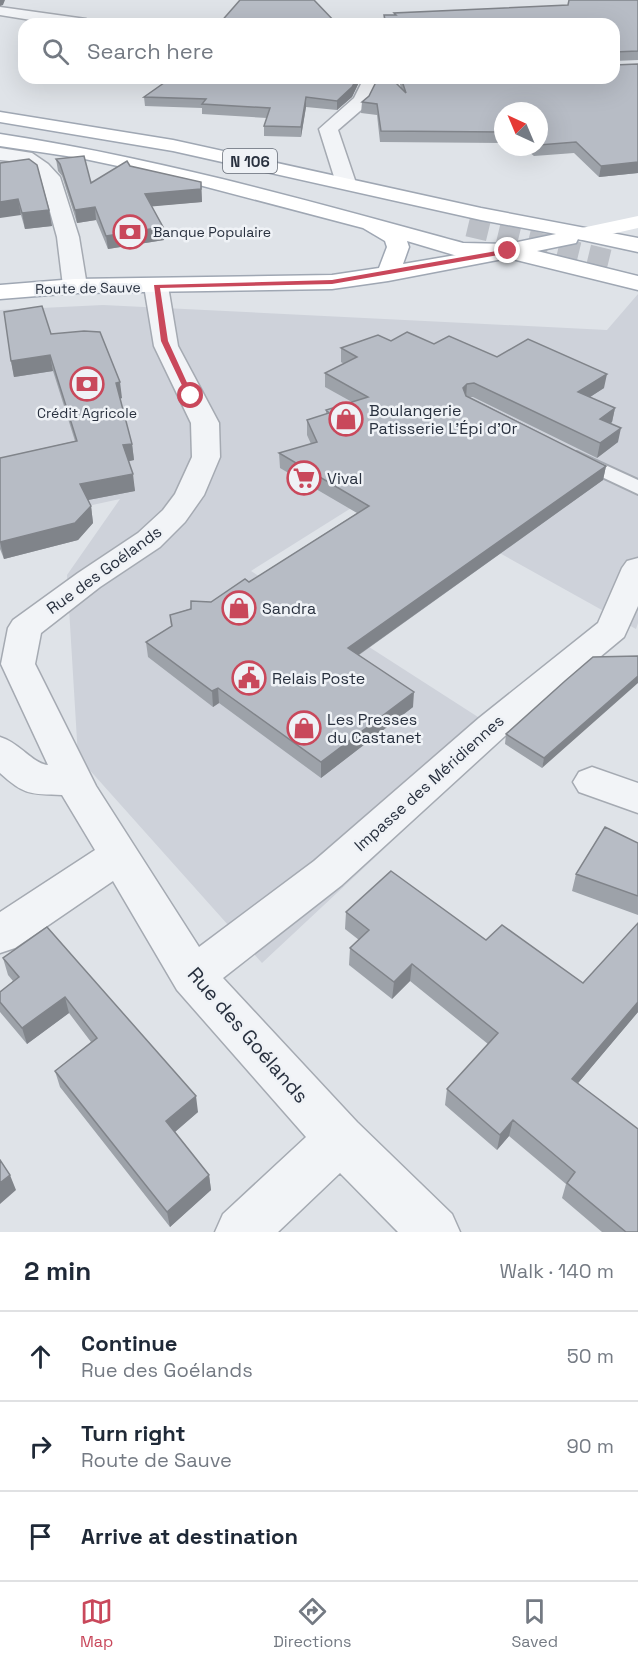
<!DOCTYPE html>
<html lang="en">
<head>
<meta charset="utf-8">
<style>
	body { margin:0; font-family:"Space Grotesk",sans-serif; background:#f6f6f7; color:#1f2937 }
	.compass { position:absolute; left:494px; top:102px; width:54px; height:54px; border-radius:50%; background:#fff; box-shadow:0 6px 24px #0002; rotate:316deg }
	.stop { position:absolute; width:18px; height:18px; margin:-14px; border:4px solid #c9485b; border-radius:50%; background:#fff }
	.stop.end { background:#c9485b; border-color:#fff; box-shadow:0 2px 6px #0008 }
	.list { margin:0; padding:0; list-style:none }
	h2 { display:flex; justify-content:space-between; align-items:center; height:78px; margin:0; padding:0 24px; font-size:26px }
	h2 small { font-size:20px; font-weight:400; color:#747a83 }
	.list li { display:grid; grid-template-columns:39px 1fr auto; gap:18px; align-items:center; box-sizing:border-box; height:90px; padding:0 24px; border-top:2px solid #e0e1e3 }
	.list b { display:block; font-size:22px; white-space:nowrap }
	.list p { margin:0; font-size:20px; white-space:nowrap; color:#747a83 }
	.list em { font-size:20px; font-style:normal; color:#747a83 }
	.icon { flex:none; width:33px; height:33px; fill:none; stroke:currentColor; stroke-width:2; stroke-linecap:round; stroke-linejoin:round }
	.map { position:relative; flex:none; width:638px; height:1232px; overflow:hidden }
	.search { position:absolute; background:#fff; box-shadow:0 6px 24px #0002; left:18px; right:18px; top:18px; height:66px; display:flex; align-items:center; gap:15px; box-sizing:border-box; padding:0 21px; border-radius:18px; color:#747a83; font-size:22px }
	.sheet { height:348px; background:#fff }
	nav { display:flex; justify-content:space-around; align-items:center; box-sizing:border-box; height:84px; border-top:2px solid #e0e1e3; background:#fff; font-size:16px; color:#747a83 }
	nav a { display:grid; justify-items:center; gap:3px }
	nav .on { color:#c9485b }
	.map>svg:first-child { display:block }
	.built { fill:#ced2da }
	.lines { fill:none; stroke-linecap:round; stroke-linejoin:round }
	.primary-tunnel { stroke:#bbbfc6; stroke-width:21; stroke-dasharray:21 10; stroke-linecap:butt }
	.lane-casing { stroke:#a5aab2; stroke-width:4 }
	.street-casing { stroke:#a5aab2; stroke-width:3 }
	.primary-casing { stroke:#9fa7b3; stroke-width:3 }
	.lane { fill:#f2f4f7; fill-rule:evenodd }
	.street { fill:#f2f4f7; fill-rule:evenodd }
	.secondary { fill:#fff; fill-rule:evenodd }
	.primary { fill:#fff; fill-rule:evenodd }
	.wall { fill:#9da2a9 }
	.shaded-wall { fill:#80848a }
	.building { fill:#b7bcc5; stroke:#80848a; stroke-width:1.5 }
	.route { fill:#c9485b }
	.labels { text-anchor:middle; dominant-baseline:central; stroke-width:5; stroke-linejoin:round; paint-order:stroke }
	.far-poi-label { font-size:14px; fill:#29313f; stroke:#eff2f6; text-anchor:start }
	.far-street-label { font-size:14px; fill:#29313f; stroke:#eff2f6 }
	.shield { fill:#eff2f6; stroke:#646b76; stroke-width:1.5 }
	.shield-label { font-size:15px; font-weight:bold; fill:#29313f }
	.poi-label { font-size:16px; fill:#29313f; stroke:#eff2f6; text-anchor:start }
	.street-label { font-size:16px; fill:#29313f; stroke:#eff2f6 }
	.near-street-label { font-size:20px; fill:#29313f; stroke:#eff2f6 }
</style>
</head>
<body>
<div class="map">
<svg width="638" height="1232" viewBox="0 0 638 1232">
	<rect width="100%" height="100%" fill="#dfe3e8"/>
	<path class="built" d="M 638,294 L 638,623 L 636,629 L 383,488 L 251,571 L 506,735 L 262,963 L 78,757 L 67,575 L 120,499 L 0,525 L 0,310 L 103,305 L 607,330 Z"/>
	<g class="lines">
		<path class="primary-tunnel" d="M 468,226 L 618,262"/>
		<g class="lane-casing">
			<path id="lane" d="M 577,452 L 638,480 L 638,494 L 570,462 L 567,458 L 570,454 Z"/>
		</g>
		<g class="street-casing">
			<path id="street" d="M 0,7 L 86,19 L 94,24 L 56,24 L 0,15 Z
				M 364,78 L 380,78 L 367,105 L 338,130 L 356,183 L 353,187 L 339,187 L 336,183 L 319,129 L 354,98 Z
				M 0,148 L 32,153 L 48,164 L 60,177 L 79,237 L 87,286 L 83,291 L 75,293 L 67,291 L 63,286 L 57,237 L 41,179 L 20,162 L 0,160 Z
				M 156,279 L 164,281 L 168,286 L 178,346 L 219,423 L 220,457 L 204,495 L 185,522 L 160,547 L 100,587 L 41,633 L 35,664 L 96,786 L 199,947 L 314,861 L 479,718 L 598,623 L 622,568 L 627,561 L 638,558 L 638,606 L 624,637 L 505,736 L 342,885 L 223,978 L 357,1122 L 452,1214 L 460,1232 L 398,1232 L 340,1173 L 278,1232 L 215,1232 L 223,1214 L 306,1137 L 177,990 L 113,881 L 15,948 L 0,953 L 0,912 L 95,850 L 62,795 C 30,794 24,795 0,773 L 0,737 C 20,743 33,764 48,765 L 1,664 L 8,628 L 13,620 L 78,573 L 138,533 L 163,510 L 175,494 L 192,457 L 191,423 L 154,346 L 144,286 L 148,281 Z
				M 592,767 L 638,783 L 638,813 L 579,792 L 573,782 L 579,772 Z"/>
		</g>
		<g class="primary-casing">
			<path id="primary" d="M 0,112 L 173,140 L 481,208 L 638,238 L 638,252 L 578,239 L 576,243 L 537,251 L 638,276 L 638,290 L 508,258 L 388,281 L 332,289 L 75,293 L 0,299 L 0,285 L 75,279 L 332,275 L 379,268 L 387,247 L 385,241 L 363,228 L 165,176 L 80,158 L 0,146 L 0,134 C 157,158 310,201 463,243 L 508,244 L 556,234 L 481,220 L 173,151 L 0,122 ZM 407,241 L 454,255 L 456,255 L 403,264 L 409,247 Z"/>
		</g>
		<use href="#lane" class="lane"/>
		<use href="#street" class="street"/>
		<path class="secondary" d="M 638,216 L 638,228 L 585,240 L 577,239 L 574,234 L 577,229 Z"/>
		<use href="#primary" class="primary"/>
	</g>
	<path class="wall" d="M 638,0 L 638,60 L 614,61 L 614,24 L 383,24 L 384,15 L 394,15 L 394,13 L 568,5 Z
		M 638,64 L 638,173 L 599,177 L 574,153 L 534,156 L 523,147 L 539,147 L 539,111 L 503,111 L 503,143 L 380,142 L 377,115 L 361,113 L 362,102 L 401,88 L 398,78 L 614,78 Z
		M 164,78 L 361,78 L 352,97 L 337,110 L 306,107 L 301,137 L 264,136 L 264,126 L 267,118 L 202,114 L 202,108 L 145,106 L 144,97 L 164,83 Z
		M 56,159 L 91,183 L 130,166 L 201,182 L 202,202 L 151,206 L 163,227 L 164,240 L 108,249 L 96,220 L 77,223 L 62,176 L 58,171 Z
		M 0,163 L 49,210 L 52,226 L 25,229 L 21,215 Z
		M 51,334 L 122,398 L 120,399 L 132,444 L 134,460 L 129,461 L 135,491 L 88,500 L 91,506 L 93,523 L 78,540 L 4,559 L 0,549 L 0,458 L 75,441 L 53,371 L 14,377 L 11,361 Z
		M 391,341 L 434,344 L 497,357 L 604,388 L 590,397 L 615,408 L 612,422 L 611,423 L 618,442 L 597,458 L 473,397 L 470,397 L 606,466 L 603,480 L 359,655 L 413,707 L 321,778 L 219,703 L 213,707 L 148,657 L 146,642 L 171,627 L 170,615 L 211,602 L 249,582 L 357,513 L 280,468 L 279,453 L 311,444 L 307,435 L 307,420 L 326,414 L 326,410 L 352,402 L 325,387 L 325,373 L 344,364 L 341,362 L 341,348 Z
		M 565,681 L 542,768 L 505,744 L 506,734 Z
		M 638,843 L 638,915 L 572,891 L 576,874 Z
		M 346,912 L 486,940 L 583,983 L 638,923 L 638,1012 L 578,1083 L 638,1232 L 602,1232 L 562,1198 L 566,1184 L 509,1136 L 497,1150 L 445,1105 L 447,1089 L 488,1044 L 410,981 L 392,999 L 349,965 L 350,948 L 359,940 L 345,929 Z
		M 47,927 L 198,1112 L 175,1132 L 209,1175 L 211,1190 L 170,1227 L 60,1087 L 55,1071 L 91,1042 L 69,1013 L 27,1044 L 0,1012 L 0,992 L 13,981 L 8,975 L 3,958 Z"/>
	<path class="shaded-wall" d="M 0,0 L 5,0 L 3,5 L 0,6 Z
		M 357,78 L 361,78 L 352,97 L 337,110 L 337,101 Z
		M 306,97 L 306,107 L 301,137 L 301,127 Z
		M 638,162 L 638,173 L 599,177 L 601,166 Z
		M 201,182 L 202,202 L 146,207 L 145,194 Z
		M 18,199 L 21,215 L 0,218 L 0,202 Z
		M 95,207 L 96,220 L 77,223 L 75,210 Z
		M 49,210 L 52,226 L 25,229 L 22,213 Z
		M 163,227 L 164,240 L 108,249 L 106,236 Z
		M 50,355 L 53,371 L 14,377 L 11,361 Z
		M 607,374 L 604,388 L 576,406 L 578,392 Z
		M 120,382 L 122,398 L 118,399 L 116,383 Z
		M 467,384 L 466,398 L 463,388 Z
		M 615,408 L 612,422 L 598,433 L 600,419 Z
		M 621,428 L 618,442 L 597,458 L 600,443 Z
		M 132,444 L 134,460 L 125,462 L 123,445 Z
		M 606,466 L 603,480 L 347,663 L 348,648 Z
		M 133,474 L 135,491 L 83,501 L 80,484 Z
		M 91,506 L 93,523 L 78,540 L 4,559 L 0,542 Z
		M 638,676 L 638,683 L 542,768 L 544,758 Z
		M 218,688 L 219,703 L 213,707 L 212,691 Z
		M 414,692 L 413,707 L 321,778 L 321,762 Z
		M 412,964 L 410,981 L 392,999 L 394,982 Z
		M 65,997 L 69,1013 L 27,1044 L 22,1028 Z
		M 638,1002 L 638,1012 L 568,1095 L 572,1079 Z
		M 196,1096 L 198,1112 L 169,1137 L 166,1121 Z
		M 513,1120 L 509,1136 L 497,1150 L 500,1135 Z
		M 10,1175 L 16,1190 L 0,1204 L 0,1183 Z
		M 209,1175 L 211,1190 L 170,1227 L 167,1212 Z"/>
	<path class="building" d="M 240,0 L 314,0 L 337,24 L 219,24 Z
		M 569,0 L 638,0 L 638,51 L 614,52 L 614,24 L 386,24 L 384,15 L 396,15 L 394,13 L 568,5 Z
		M 638,64 L 638,162 L 601,166 L 576,142 L 539,145 L 539,111 L 503,111 L 503,132 L 381,131 L 377,104 L 362,102 L 369,96 L 378,78 L 391,78 L 406,93 L 401,78 L 614,78 L 614,65 Z
		M 171,78 L 357,78 L 352,87 L 337,101 L 306,97 L 301,127 L 264,126 L 270,108 L 202,104 L 206,99 L 144,97 Z
		M 84,156 L 91,183 L 127,161 L 130,166 L 201,182 L 201,189 L 145,194 L 163,227 L 106,236 L 95,207 L 75,210 L 60,164 L 56,159 Z
		M 29,159 L 37,165 L 49,210 L 22,213 L 18,199 L 0,202 L 0,163 Z
		M 42,306 L 51,334 L 84,331 L 100,332 L 120,382 L 116,383 L 132,444 L 123,445 L 133,474 L 80,484 L 91,506 L 75,523 L 0,542 L 0,458 L 77,441 L 50,355 L 11,361 L 4,312 Z
		M 407,332 L 434,344 L 449,336 L 497,357 L 528,339 L 607,374 L 578,392 L 615,408 L 600,419 L 621,428 L 600,443 L 474,383 L 467,384 L 463,388 L 466,396 L 606,466 L 348,648 L 414,692 L 321,762 L 218,688 L 212,691 L 146,642 L 172,626 L 170,615 L 191,609 L 191,601 L 211,602 L 245,579 L 249,582 L 369,506 L 279,453 L 317,442 L 307,420 L 329,413 L 326,410 L 368,397 L 325,373 L 357,357 L 341,348 L 378,335 L 391,341 Z
		M 638,656 L 638,676 L 544,758 L 506,734 L 565,681 L 593,657 Z
		M 605,827 L 638,843 L 638,896 L 576,874 Z
		M 391,871 L 486,940 L 502,925 L 583,983 L 638,923 L 638,1002 L 572,1079 L 638,1129 L 638,1232 L 626,1232 L 567,1183 L 575,1172 L 513,1120 L 500,1135 L 447,1089 L 498,1033 L 412,964 L 394,982 L 350,948 L 369,930 L 346,912 Z
		M 47,927 L 196,1096 L 166,1121 L 209,1175 L 167,1212 L 55,1071 L 97,1038 L 65,997 L 22,1028 L 0,1002 L 0,992 L 19,977 L 3,958 Z
		M 0,1160 L 10,1175 L 0,1183 Z"/>
	<path class="route" d="M 508,249 L 510,253 L 332,284 L 160,288 L 168,341 L 194,398 L 187,396 L 161,341 L 154,285 L 332,280 Z"/>
	<defs>
		<g id="bank-ring" transform="scale(1.725)"><circle r="9.5" fill="#eff2f6" stroke="#c9485b" stroke-width="1.5"/><path d="M-6-4H6V4H-6ZM0-2.3a2.3 2.3 0 1 0 0 4.6a2.3 2.3 0 1 0 0-4.6Z" fill="#c9485b"/></g>
		<g id="shop-ring" transform="scale(1.725)"><circle r="9.5" fill="#eff2f6" stroke="#c9485b" stroke-width="1.5"/><path d="M-5-2.5h2.3a2.7 3.5 0 0 1 5.4 0H5L5.5 6h-11ZM-1.5-2.5h3a1.5 2.3 0 0 0-3 0Z" fill="#c9485b"/></g>
		<g id="supermarket-ring" transform="scale(1.725)"><circle r="9.5" fill="#eff2f6" stroke="#c9485b" stroke-width="1.5"/><path d="M-6-5.5h2.5l.6 2H6L4.5 2H-2.5L-4.4-4H-6ZM-1.5 3.2a1.3 1.3 0 1 0 .1 0ZM3 3.2a1.3 1.3 0 1 0 .1 0Z" fill="#c9485b"/></g>
		<g id="civic-ring" transform="scale(1.725)"><circle r="9.5" fill="#eff2f6" stroke="#c9485b" stroke-width="1.5"/><path d="M-.6-6.5H3V-4.5H.6V-3L4-1V1h2V6H-6V1h2V-1L-.6-3ZM-1.2 2.5V6h2.4V2.5Z" fill="#c9485b"/></g>
	</defs>
	<g fill-rule="evenodd">
		<use href="#bank-ring" x="130" y="232"/>
		<use href="#bank-ring" x="87" y="384"/>
		<use href="#shop-ring" x="346" y="419"/>
		<use href="#supermarket-ring" x="304" y="478"/>
		<use href="#shop-ring" x="239" y="608"/>
		<use href="#civic-ring" x="249" y="678"/>
		<use href="#shop-ring" x="304" y="728"/>
	</g>
	<g class="labels">
		<g class="far-poi-label">
			<text x="153" y="232">Banque Populaire</text>
			<text x="87" y="413" text-anchor="middle">Crédit Agricole</text>
		</g>
		<g class="far-street-label">
			<text transform="translate(88 288) rotate(-1)">Route de Sauve</text>
		</g>
		<rect class="shield" x="223" y="149" width="54" height="24" rx="4.5"/>
		<g class="shield-label">
			<text x="250" y="161">N 106</text>
		</g>
		<g class="poi-label">
			<text x="369" y="410">Boulangerie<tspan x="369" dy="18">Patisserie L'Épi d'Or</tspan></text>
			<text x="327" y="478">Vival</text>
			<text x="262" y="608">Sandra</text>
			<text x="272" y="678">Relais Poste</text>
			<text x="327" y="719">Les Presses<tspan x="327" dy="18">du Castanet</tspan></text>
		</g>
		<g class="street-label">
			<text transform="translate(104 570) rotate(-36)">Rue des Goélands</text>
			<text transform="translate(429 783) rotate(-42)">Impasse des Méridiennes</text>
		</g>
		<g class="near-street-label">
			<text transform="translate(248 1035) rotate(49)">Rue des Goélands</text>
		</g>
	</g>
</svg>
<svg class="compass" viewBox="-18 -18 36 36"><path d="M0-13l5 13h-10z" fill="#e53935"/><path d="M0 13l5-13h-10z" fill="#747a83"/></svg>
<div class="stop" style="left:191px;top:396px"></div>
<div class="stop end" style="left:508px;top:251px"></div>
<div class="search"><svg class="icon" aria-label="search" viewBox="0 0 24 24"><circle cx="10" cy="10" r="6"/><path d="M15 15l6 6"/></svg>Search here</div>
</div>
<section class="sheet">
<h2>2 min<small>Walk · 140 m</small></h2>
<ul class="list">
<li><svg class="icon" aria-label="ahead" viewBox="0 0 24 24"><path d="M12 20V5M6 11l6-6 6 6"/></svg><div><b>Continue</b><p>Rue des Goélands</p></div><em>50 m</em></li>
<li><svg class="icon" aria-label="right" viewBox="0 0 24 24"><path d="M7 20v-9h11M14 6l5 5-5 5"/></svg><div><b>Turn right</b><p>Route de Sauve</p></div><em>90 m</em></li>
<li><svg class="icon" aria-label="arrive" viewBox="0 0 24 24"><path d="M6 21V4h12l-3 4 3 4H6"/></svg><div><b>Arrive at destination</b></div></li>
</ul>
</section>
<nav>
<a class="on"><svg class="icon" aria-label="map" viewBox="0 0 24 24"><path d="M3 6l6-2 6 2 6-2v14l-6 2-6-2-6 2zM9 4v14M15 6v14"/></svg>Map</a>
<a><svg class="icon" aria-label="directions" viewBox="0 0 24 24"><path d="M12 3l9 9-9 9-9-9zM9 14v-3h6M13 9l2 2-2 2"/></svg>Directions</a>
<a><svg class="icon" aria-label="saved" viewBox="0 0 24 24"><path d="M7 4h10v16l-5-4-5 4z"/></svg>Saved</a>
</nav>
</body>
</html>
